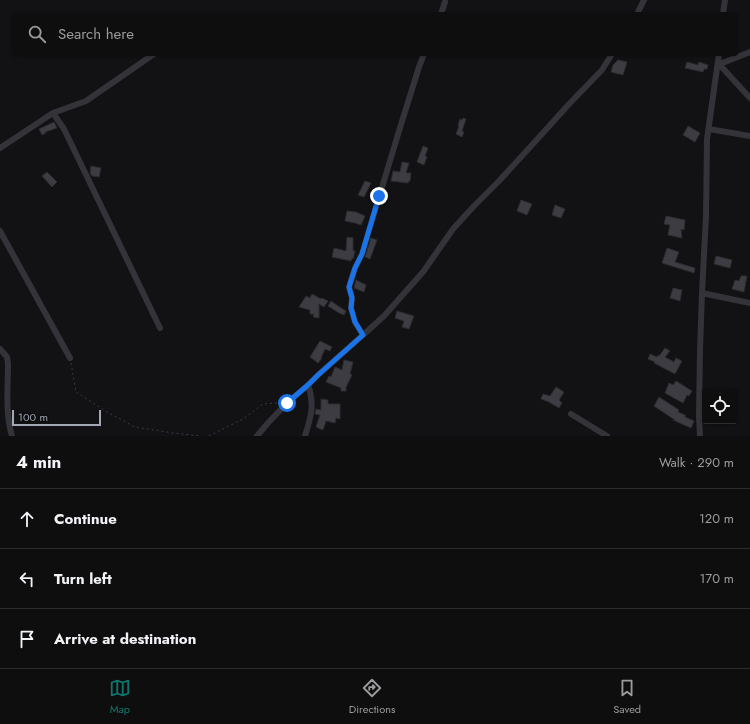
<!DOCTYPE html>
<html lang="en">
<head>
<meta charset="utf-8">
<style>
	body { margin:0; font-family:Jost,sans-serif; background:#1c1c1d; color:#f1f3f6 }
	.controls { position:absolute; right:12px; bottom:12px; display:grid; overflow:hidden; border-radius:4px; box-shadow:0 1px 3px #0004 }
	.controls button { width:36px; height:36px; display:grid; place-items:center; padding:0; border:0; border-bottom:1px solid #2e2e2f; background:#0e0e0f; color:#f1f3f6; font:20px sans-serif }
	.scale { position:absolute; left:12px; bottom:10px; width:89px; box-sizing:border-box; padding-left:4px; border:2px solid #a2a7b6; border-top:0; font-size:11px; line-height:14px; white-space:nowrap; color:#a2a7b6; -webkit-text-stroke:3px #0d0d0f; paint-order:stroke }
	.stop { position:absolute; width:12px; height:12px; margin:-9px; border:3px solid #1a73e8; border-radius:50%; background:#fff }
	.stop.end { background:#1a73e8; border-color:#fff; box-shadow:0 1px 4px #0008 }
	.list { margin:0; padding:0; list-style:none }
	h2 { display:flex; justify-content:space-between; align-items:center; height:52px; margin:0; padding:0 16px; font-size:17px }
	h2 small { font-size:13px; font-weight:400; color:#9b9c9e }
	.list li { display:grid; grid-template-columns:26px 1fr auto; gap:12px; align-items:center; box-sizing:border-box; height:60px; padding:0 16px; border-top:1px solid #2e2e2f }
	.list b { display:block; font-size:15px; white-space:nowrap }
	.list em { font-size:13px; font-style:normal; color:#9b9c9e }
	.icon { flex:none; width:22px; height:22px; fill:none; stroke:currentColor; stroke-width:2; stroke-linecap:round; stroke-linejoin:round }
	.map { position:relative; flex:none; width:750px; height:436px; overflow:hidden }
	.search { position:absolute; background:#0e0e0f; box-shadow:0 1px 3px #0004; left:12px; right:12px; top:12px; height:44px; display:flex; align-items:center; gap:10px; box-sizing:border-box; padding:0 14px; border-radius:4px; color:#9b9c9e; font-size:15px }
	.sheet { height:232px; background:#0e0e0f }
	nav { display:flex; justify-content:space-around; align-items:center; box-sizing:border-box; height:56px; border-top:1px solid #2e2e2f; background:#0e0e0f; font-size:11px; color:#9b9c9e }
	nav a { display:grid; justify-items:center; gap:2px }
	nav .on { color:#0f766e }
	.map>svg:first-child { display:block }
	.building { fill:#3c3c42; stroke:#2c2c30 }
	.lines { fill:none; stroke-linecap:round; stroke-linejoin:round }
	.path { stroke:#393a40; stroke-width:1; stroke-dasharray:2 3; stroke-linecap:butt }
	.street { stroke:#333339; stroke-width:6 }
	.route { stroke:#1a73e8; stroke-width:5 }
</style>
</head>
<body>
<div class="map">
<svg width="750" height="436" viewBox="0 0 750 436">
	<rect width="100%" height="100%" fill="#121214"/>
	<path class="building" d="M 618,60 L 627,62 L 623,75 L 611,72 L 613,65 Z
		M 687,62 L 698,65 L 699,62 L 708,65 L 707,69 L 704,69 L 703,72 L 685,68 Z
		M 463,118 L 466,119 L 462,131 L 464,132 L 462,137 L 456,134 L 459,126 L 458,125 L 460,119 L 462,120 Z
		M 54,122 L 57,128 L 45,132 L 46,133 L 42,135 L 39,129 Z
		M 688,126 L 700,133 L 695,142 L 683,135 Z
		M 423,146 L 428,148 L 425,156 L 427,157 L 424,165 L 417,162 Z
		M 402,162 L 409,163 L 406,173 L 411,173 L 410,181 L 409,181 L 408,183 L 391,181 L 393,171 L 400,172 Z
		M 91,166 L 101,168 L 99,177 L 92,176 L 90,173 Z
		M 47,172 L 57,182 L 52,187 L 42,176 Z
		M 365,181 L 371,183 L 364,197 L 358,195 Z
		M 521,200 L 532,204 L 527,215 L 517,211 Z
		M 555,205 L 565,209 L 561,218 L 552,215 Z
		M 347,211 L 356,212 L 365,216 L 361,225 L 355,223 L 345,221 Z
		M 666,216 L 685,220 L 684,230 L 681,229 L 682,238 L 668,235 L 670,225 L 664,224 Z
		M 347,237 L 353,238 L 353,251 L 355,251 L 353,259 L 352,258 L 351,261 L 332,257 L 334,248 L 346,251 Z
		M 371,238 L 377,240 L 370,259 L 365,257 Z
		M 667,248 L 679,252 L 675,262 L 695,268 L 694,273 L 662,263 Z
		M 716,256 L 732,260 L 730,268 L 714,264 Z
		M 741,276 L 747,276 L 744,292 L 732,289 L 735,280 L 739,281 Z
		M 356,280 L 366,285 L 364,292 L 354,288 Z
		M 673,288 L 682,290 L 680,301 L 670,298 Z
		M 312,294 L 321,299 L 322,298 L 328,301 L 324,307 L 319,304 L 319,318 L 313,317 L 314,314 L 310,314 L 310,310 L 299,307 L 306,296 L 310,298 Z
		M 331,301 L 338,306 L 346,311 L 344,315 L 339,313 L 328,306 Z
		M 397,311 L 414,316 L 409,329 L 402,327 L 404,321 L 395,318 Z
		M 320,341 L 332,347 L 330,351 L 325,349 L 321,358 L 322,358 L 318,363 L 310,357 Z
		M 665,348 L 670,351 L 665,357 L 674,362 L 676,358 L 682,361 L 675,374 L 654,363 L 655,362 L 648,359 L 650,354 L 657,357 L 658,355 L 659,356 Z
		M 344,360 L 353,362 L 350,374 L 352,375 L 346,387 L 346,391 L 341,391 L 341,388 L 326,382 L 329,376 L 331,377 L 335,367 L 342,370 Z
		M 676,381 L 692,391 L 689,396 L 687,395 L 683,403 L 665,393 L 669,383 L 673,385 Z
		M 556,387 L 564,392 L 559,400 L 562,403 L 559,408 L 549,402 L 541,399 L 543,394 L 550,396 Z
		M 659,397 L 662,399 L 679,410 L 678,412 L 685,415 L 685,417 L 694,421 L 691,428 L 673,420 L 675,420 L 654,406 Z
		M 321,399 L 328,400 L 328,404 L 340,404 L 340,419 L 336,418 L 335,423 L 326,421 L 323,430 L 316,427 L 320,415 L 315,414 L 316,409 L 321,410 Z"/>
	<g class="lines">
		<path class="path" d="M 71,363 L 76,392 L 107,412 L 135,427 L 173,433 L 201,436
			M 209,436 L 243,419 L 263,404 L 277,403"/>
		<path class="street" d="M 441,14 L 445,2
			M 637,14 L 644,0
			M 723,14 L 725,0
			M 718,63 L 750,98
			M 720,64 L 750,52
			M 53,113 L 64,129 L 160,328
			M 709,129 L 750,136
			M 0,148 L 53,113 L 86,101 L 154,54
			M 0,231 L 70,358
			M 702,293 L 750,303
			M 363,335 L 355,322 L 351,308 L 352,298 L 349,287 L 355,268 L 362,254 L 399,131 L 419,67 L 424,54
			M 0,349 L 7,357 L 8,364 C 8,387 5,413 12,436
			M 571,414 L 607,436
			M 257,436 L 268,423 L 287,403 L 308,385 L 318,375 L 363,335 L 384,316 L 423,272 L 453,229 L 474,206 L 499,181 L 532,145 L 570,103 L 602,70 L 612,54
			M 305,436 C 311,417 315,404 308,385
			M 700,436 L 699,416 L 700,350 L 702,293 L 706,216 L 707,139 L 719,54"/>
	</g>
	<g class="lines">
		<path class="route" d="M 287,403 L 308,385 L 318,375 L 363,335 L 355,322 L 351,308 L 352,298 L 349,287 L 355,268 L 362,254 L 379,196"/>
	</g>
</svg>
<div class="controls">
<button><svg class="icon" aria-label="locate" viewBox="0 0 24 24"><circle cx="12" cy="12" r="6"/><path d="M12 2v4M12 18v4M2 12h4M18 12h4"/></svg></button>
</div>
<div class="scale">100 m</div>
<div class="stop" style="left:287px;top:403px"></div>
<div class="stop end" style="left:379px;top:196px"></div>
<div class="search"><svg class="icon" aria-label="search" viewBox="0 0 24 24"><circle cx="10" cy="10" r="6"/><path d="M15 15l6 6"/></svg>Search here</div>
</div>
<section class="sheet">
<h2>4 min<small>Walk · 290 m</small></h2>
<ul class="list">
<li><svg class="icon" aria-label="ahead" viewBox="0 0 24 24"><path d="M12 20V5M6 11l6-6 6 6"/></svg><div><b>Continue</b></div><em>120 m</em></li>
<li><svg class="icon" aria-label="left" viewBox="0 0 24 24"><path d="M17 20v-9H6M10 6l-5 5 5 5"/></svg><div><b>Turn left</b></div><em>170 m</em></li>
<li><svg class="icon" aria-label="arrive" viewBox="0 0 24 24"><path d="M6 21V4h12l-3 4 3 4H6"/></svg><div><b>Arrive at destination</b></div></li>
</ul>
</section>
<nav>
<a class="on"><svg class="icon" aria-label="map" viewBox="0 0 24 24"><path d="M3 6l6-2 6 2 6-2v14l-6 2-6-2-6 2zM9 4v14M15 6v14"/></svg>Map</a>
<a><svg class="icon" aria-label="directions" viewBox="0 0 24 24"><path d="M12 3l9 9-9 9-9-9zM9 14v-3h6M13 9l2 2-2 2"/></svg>Directions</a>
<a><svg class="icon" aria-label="saved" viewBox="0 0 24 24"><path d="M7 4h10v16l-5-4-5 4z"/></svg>Saved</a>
</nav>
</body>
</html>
